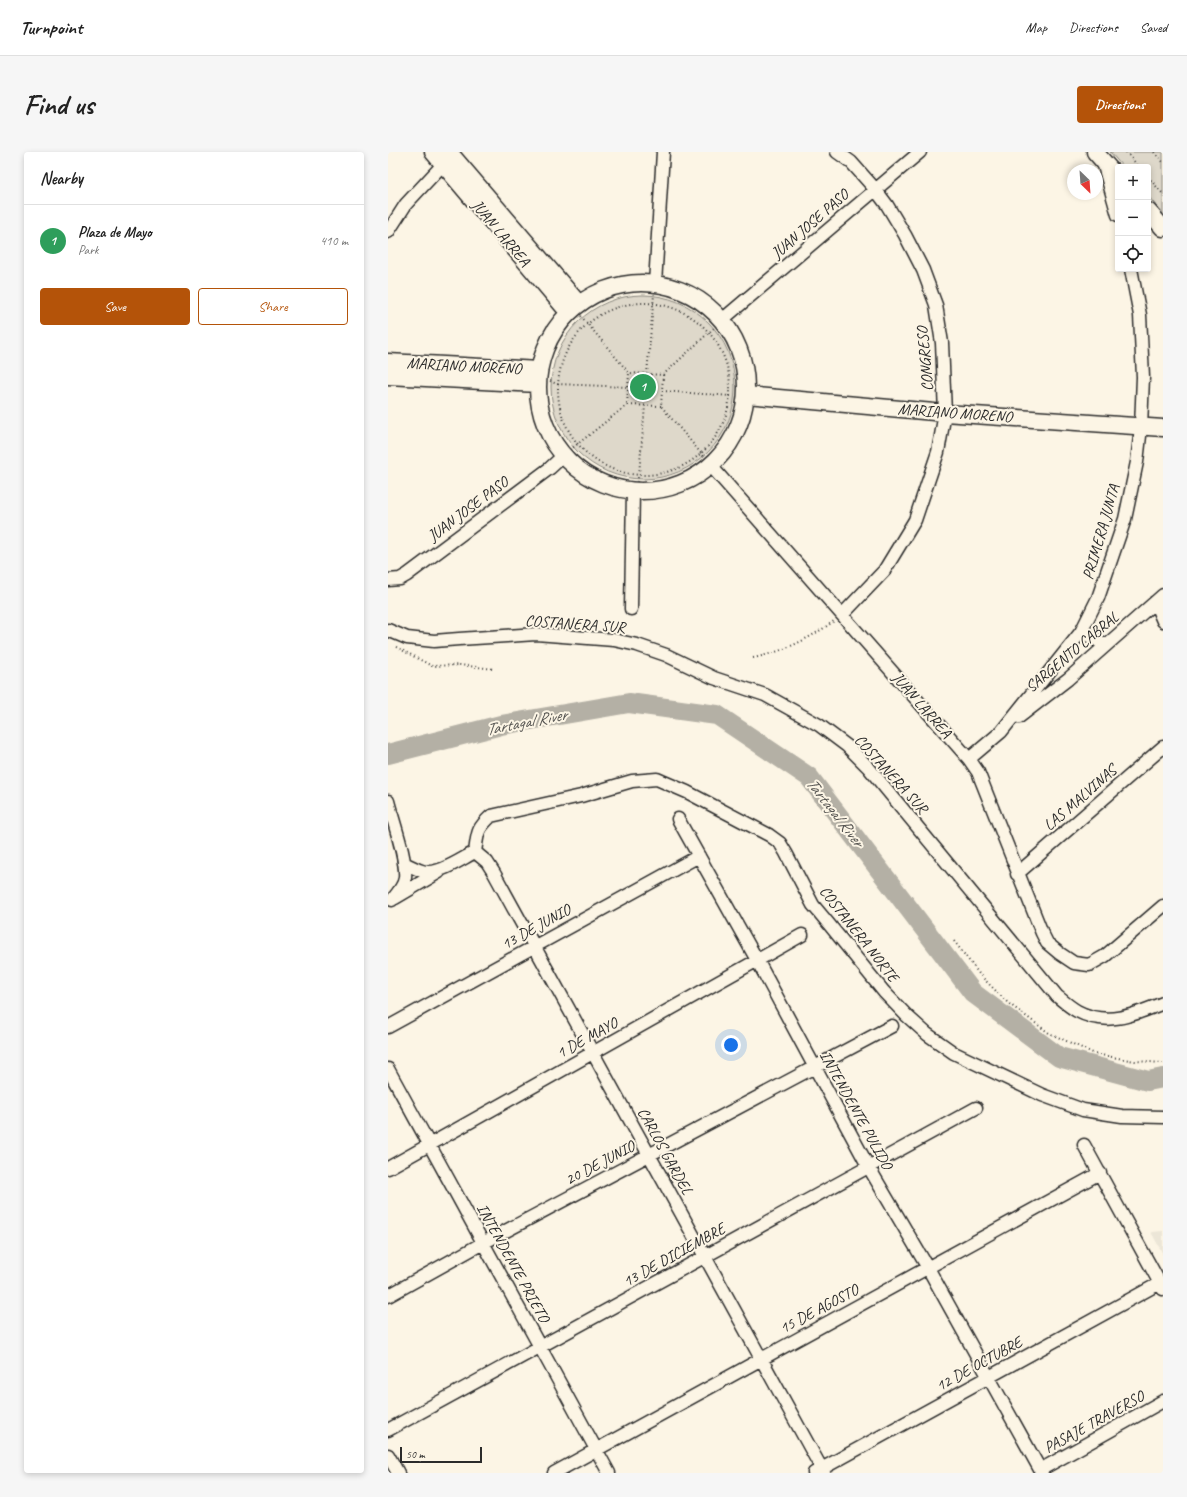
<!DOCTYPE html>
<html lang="en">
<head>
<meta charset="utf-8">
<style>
	body { margin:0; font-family:Caveat,sans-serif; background:#f6f6f6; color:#222 }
	.controls { position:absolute; right:12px; top:12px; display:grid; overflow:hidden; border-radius:4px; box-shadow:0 2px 6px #0003 }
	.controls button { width:36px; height:36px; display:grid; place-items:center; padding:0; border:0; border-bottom:1px solid #e0e0e0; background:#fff; color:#222; font:20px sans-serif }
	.compass { position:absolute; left:679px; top:12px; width:36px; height:36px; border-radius:50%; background:#fff; box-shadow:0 2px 6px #0003; rotate:155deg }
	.scale { position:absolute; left:12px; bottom:10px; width:82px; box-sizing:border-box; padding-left:4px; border:2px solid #2b2b2b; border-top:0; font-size:11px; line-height:14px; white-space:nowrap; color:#2b2b2b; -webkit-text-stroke:3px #fcf5e5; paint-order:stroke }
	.you { position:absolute; left:343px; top:893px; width:14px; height:14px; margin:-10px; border:3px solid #fff; border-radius:50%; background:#1a73e8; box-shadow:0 0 0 6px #1a73e833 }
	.badge { display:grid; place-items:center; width:26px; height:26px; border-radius:50%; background:#b45309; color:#fff; font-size:13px; font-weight:700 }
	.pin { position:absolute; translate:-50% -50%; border:2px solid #fff; box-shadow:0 1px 4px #0006 }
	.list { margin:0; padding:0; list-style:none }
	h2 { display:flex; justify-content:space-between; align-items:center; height:52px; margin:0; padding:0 16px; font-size:17px }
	h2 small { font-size:13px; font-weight:400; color:#767676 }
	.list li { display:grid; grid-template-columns:26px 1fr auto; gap:12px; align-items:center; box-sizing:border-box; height:72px; padding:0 16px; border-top:1px solid #e0e0e0 }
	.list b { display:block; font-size:15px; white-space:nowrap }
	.list p { margin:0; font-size:13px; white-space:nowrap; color:#767676 }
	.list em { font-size:13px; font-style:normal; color:#767676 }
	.actions { display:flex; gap:8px; padding:12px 16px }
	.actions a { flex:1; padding:9px 0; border:1px solid #b45309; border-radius:4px; text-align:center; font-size:14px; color:#b45309 }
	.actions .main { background:#b45309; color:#fff }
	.icon { flex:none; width:22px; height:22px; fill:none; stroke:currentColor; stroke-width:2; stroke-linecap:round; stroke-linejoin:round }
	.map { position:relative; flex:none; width:775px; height:1321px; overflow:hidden; border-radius:4px }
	header { display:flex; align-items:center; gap:24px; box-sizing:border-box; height:56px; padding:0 20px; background:#fff; border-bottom:1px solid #e0e0e0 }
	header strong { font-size:19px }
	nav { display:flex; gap:22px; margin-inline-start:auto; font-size:14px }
	.intro { display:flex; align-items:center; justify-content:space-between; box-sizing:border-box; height:96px; padding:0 24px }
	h1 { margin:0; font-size:28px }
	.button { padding:10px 18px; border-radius:4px; background:#b45309; color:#fff; font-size:14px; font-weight:700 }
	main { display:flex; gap:24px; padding:0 24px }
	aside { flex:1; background:#fff; border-radius:4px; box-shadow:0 2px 6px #0003 }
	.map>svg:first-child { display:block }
	.built { fill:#ece6d7 }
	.green { fill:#ded8ca; stroke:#84827a }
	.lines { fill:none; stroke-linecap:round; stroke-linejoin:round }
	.river { stroke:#b4b0a5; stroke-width:20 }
	.minor-casing { stroke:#2b2b2b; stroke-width:15 }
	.major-casing { stroke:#2b2b2b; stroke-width:19 }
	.path { stroke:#2b2b2b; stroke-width:2; stroke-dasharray:1 3; stroke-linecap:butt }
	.minor { stroke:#fcf5e5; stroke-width:12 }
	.major { stroke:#fcf5e5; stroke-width:16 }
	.labels { text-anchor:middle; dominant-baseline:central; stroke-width:4; stroke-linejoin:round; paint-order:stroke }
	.street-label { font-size:16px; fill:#2b2b2b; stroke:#fcf5e5 }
	.water-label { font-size:17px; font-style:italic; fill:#545350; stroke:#fcf5e5 }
</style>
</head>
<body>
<header>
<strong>Turnpoint</strong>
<nav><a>Map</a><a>Directions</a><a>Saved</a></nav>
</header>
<div class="intro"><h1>Find us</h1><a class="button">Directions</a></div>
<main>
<aside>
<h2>Nearby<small></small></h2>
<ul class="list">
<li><span class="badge" style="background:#2e9e5b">1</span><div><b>Plaza de Mayo</b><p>Park</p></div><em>410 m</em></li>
</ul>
<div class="actions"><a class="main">Save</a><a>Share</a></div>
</aside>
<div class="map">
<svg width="775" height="1321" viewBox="0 0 775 1321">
	<rect width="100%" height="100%" fill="#fcf5e5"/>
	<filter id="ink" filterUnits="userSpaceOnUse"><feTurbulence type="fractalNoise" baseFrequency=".025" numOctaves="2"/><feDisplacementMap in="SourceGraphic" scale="8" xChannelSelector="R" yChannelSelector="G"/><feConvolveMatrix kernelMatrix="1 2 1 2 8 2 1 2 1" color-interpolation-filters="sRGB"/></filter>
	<g filter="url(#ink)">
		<path class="built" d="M 775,1079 L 775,1102 L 763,1080 Z"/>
		<path class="green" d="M 722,0 L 775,0 L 775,62 L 760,44 L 760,15 L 735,15 Z
			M163 235a92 92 0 1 1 184 0a92 92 0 1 1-184 0Z"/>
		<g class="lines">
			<path class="river" d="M 0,602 L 113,573 L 241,551 L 329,563 L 421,625 L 585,841 L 671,905 L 760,929 L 775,926"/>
			<g class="minor-casing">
				<path id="minor" d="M 449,0 L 463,10 L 487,37 L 499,53 L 517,83 L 535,118 L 548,153 L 554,191 L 557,261 L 550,300 L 527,368 L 496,419 L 455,462
					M 715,10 L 730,63
					M 0,80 L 18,52 L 60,7
					M 267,132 L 275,0
					M 334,168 L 532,0
					M 323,314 L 581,607 L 590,620 L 654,781 L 659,791 L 671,801 L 686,811 L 701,813 L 717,804 L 775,754
					M 0,428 L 12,427 L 19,423 L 162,316 L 175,304
					M 767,450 L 775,469
					M 243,457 L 245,339
					M 0,478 L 19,486 L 46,489 L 71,487 L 148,482 L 226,488 L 249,493 L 278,503 L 326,526 L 377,543 L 431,573 L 459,594 L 480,615 L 669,844 C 675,849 682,855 689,859 C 719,875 746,863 775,851
					M 693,480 L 718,493
					M 631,565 L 680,527 L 775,443
					M 581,607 L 613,580 L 693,480 L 710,446 L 737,367 L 749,310 L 753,275 L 755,225 L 752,163 L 743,117
					M 0,649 C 5,669 19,707 17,726 C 16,734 9,742 4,748
					M 290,667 L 369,808 L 480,1014 L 540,1116 L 654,1321
					M 87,700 C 90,681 88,678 103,664 L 193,644 L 244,629 L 269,627 L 299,640 L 381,683 L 392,691 L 398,701 L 425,753 L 440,771 L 496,840 L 519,864 L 539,882 L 566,901 L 654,943 L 695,958 L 734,964 L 775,965
					M 87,700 L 99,710 L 106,721 L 436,1321
					M 16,711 C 22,714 28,717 34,719 C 50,724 73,707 87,700
					M 629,722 L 775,595
					M 7,746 L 51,720
					M 0,875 L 311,704
					M 0,917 L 221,1321
					M 696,993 L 775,1137
					M 0,1016 L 414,783
					M 0,1144 L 95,1091 L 504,874
					M 0,1278 L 588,956
					M 0,1303 L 10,1321
					M 652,1318 L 775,1249
					M 166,1321 L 712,1021
					M 426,1321 L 772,1131"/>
			</g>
			<g class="major-casing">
				<path id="major" d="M 45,0 L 181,161
					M 61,0 L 191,152
					M 707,0 L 730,26
					M 760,59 L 775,76
					M150 235a104 104 0 1 1 208 0a104 104 0 1 1-208 0Z
					M 0,210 L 151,218
					M 0,224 L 150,232
					M 358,243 L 557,261 L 775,276"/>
			</g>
			<path class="path" d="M 738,0 L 751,15
				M 766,0 L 775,10
				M 760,25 L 775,42
				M170 237a86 86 0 1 1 172 0a86 86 0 1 1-172 0Z
				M 193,164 L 241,221
				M 259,222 L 266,142
				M 275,223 L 327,175
				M 162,229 L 169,232 L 240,235
				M 274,239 L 343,244
				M 273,254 L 239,253 L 241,221 L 275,223 L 273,254 L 317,306
				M 182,298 L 239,253
				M 249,330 L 251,322 L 257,254
				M 8,495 L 44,514 L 72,513 L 106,517
				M 365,506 C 395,500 421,487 446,469
				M 566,789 L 592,823 L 620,851 L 661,881 L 707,902 L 747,909 L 775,911"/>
			<use href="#minor" class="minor"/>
			<use href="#major" class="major"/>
		</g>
	</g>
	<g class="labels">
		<g class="street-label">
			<text transform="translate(422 72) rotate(-41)">JUAN JOSE PASO</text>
			<text transform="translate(113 81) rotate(50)">JUAN LARREA</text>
			<text transform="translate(537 207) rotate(-95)">CONGRESO</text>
			<text transform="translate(76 214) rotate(3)">MARIANO MORENO</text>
			<text transform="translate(567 261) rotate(4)">MARIANO MORENO</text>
			<text transform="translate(80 357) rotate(-37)">JUAN JOSE PASO</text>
			<text transform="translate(713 380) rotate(-74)">PRIMERA JUNTA</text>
			<text transform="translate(187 472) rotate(4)">COSTANERA SUR</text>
			<text transform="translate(684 500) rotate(-40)">SARGENTO CABRAL</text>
			<text transform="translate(534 553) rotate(49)">JUAN LARREA</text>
			<text transform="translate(503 622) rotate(48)">COSTANERA SUR</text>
			<text transform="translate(692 646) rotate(-41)">LAS MALVINAS</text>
			<text transform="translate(148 775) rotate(-29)">13 DE JUNIO</text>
			<text transform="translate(471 782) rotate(52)">COSTANERA NORTE</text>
			<text transform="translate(199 886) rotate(-29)">1 DE MAYO</text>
			<text transform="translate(468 958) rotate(61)">INTENDENTE PULIDO</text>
			<text transform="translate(277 999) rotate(61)">CARLOS GARDEL</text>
			<text transform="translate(212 1011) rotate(-28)">20 DE JUNIO</text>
			<text transform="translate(286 1103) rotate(-29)">13 DE DICIEMBRE</text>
			<text transform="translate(125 1111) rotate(61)">INTENDENTE PRIETO</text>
			<text transform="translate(431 1157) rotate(-28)">15 DE AGOSTO</text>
			<text transform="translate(591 1212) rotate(-29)">12 DE OCTUBRE</text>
			<text transform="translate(706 1270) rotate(-29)">PASAJE TRAVERSO</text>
		</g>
		<g class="water-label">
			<text transform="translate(138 570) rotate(-11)">Tartagal River</text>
			<text transform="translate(447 660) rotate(52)">Tartagal River</text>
		</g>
	</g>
</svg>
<div class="controls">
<button>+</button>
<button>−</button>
<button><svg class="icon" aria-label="locate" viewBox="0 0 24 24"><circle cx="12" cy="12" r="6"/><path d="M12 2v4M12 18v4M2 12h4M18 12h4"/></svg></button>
</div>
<svg class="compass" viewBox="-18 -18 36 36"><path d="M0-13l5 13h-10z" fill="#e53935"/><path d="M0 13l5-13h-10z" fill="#767676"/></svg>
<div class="scale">50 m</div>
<div class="you"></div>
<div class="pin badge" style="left:255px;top:235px;background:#2e9e5b">1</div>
</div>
</main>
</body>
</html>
